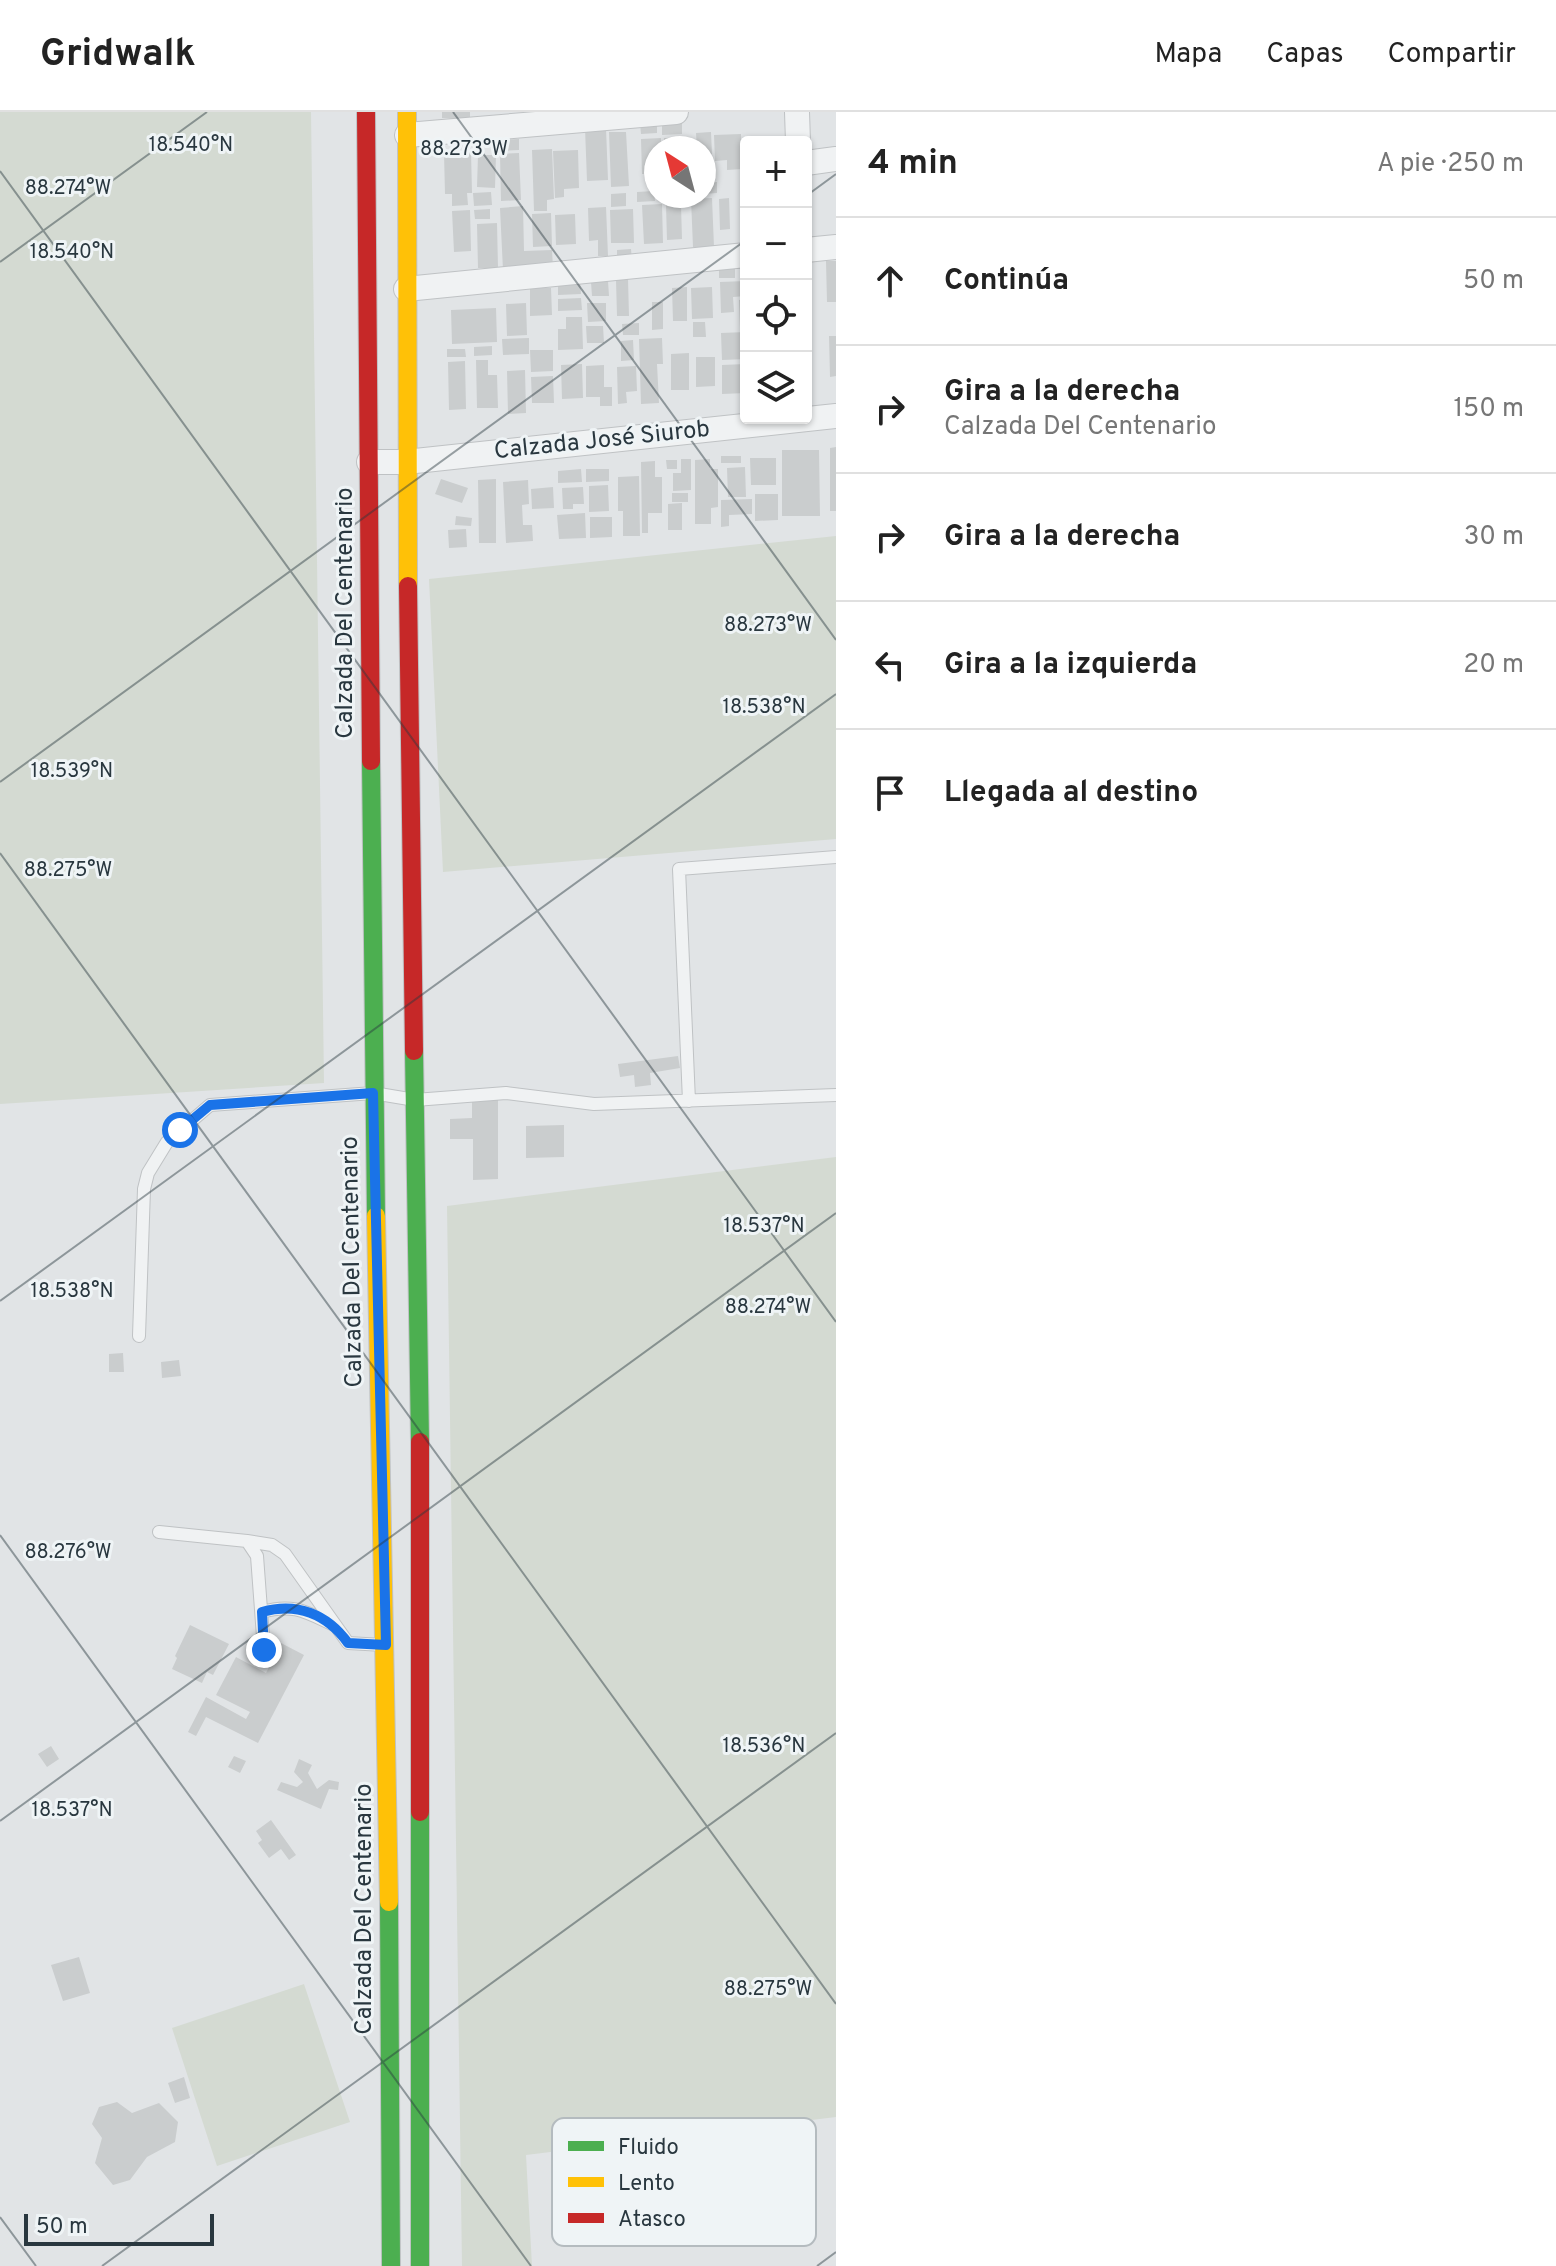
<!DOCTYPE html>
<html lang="es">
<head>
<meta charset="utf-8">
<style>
	body { margin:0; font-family:Overpass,sans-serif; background:#f2f2f2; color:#222 }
	.controls { position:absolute; right:24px; top:24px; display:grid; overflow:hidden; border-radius:8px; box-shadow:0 2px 6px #0004 }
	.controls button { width:72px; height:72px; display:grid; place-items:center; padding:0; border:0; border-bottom:2px solid #e0e0e0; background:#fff; color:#222; font:40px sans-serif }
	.compass { position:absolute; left:644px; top:24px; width:72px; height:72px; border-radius:50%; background:#fff; box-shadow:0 2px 6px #0004; rotate:324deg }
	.scale { position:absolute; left:24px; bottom:20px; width:190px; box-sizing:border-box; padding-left:8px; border:4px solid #29373f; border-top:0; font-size:22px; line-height:28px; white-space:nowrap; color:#29373f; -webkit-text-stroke:6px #eff4f6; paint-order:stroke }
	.stop { position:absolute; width:24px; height:24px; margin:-18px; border:6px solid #1a73e8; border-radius:50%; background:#fff }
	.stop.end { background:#1a73e8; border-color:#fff; box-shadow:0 2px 8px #0008 }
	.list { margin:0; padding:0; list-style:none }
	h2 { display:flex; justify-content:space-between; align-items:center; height:104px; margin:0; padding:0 32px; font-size:34px }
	h2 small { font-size:26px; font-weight:400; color:#767676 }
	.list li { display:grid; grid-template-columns:52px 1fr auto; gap:24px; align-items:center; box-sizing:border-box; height:128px; padding:0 32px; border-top:2px solid #e0e0e0 }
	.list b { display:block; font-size:30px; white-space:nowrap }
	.list p { margin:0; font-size:26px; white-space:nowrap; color:#767676 }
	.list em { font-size:26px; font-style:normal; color:#767676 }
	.icon { flex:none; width:44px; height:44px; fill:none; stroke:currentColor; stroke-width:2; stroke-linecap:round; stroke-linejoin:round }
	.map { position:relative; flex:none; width:836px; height:2154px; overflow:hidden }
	header { display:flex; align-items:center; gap:48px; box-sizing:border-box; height:112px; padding:0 40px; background:#fff; border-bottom:2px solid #e0e0e0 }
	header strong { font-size:38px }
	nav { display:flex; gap:44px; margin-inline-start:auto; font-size:28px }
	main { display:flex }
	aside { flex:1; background:#fff }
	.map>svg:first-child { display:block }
	.green { fill:#d4dad2 }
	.building { fill:#cacdce }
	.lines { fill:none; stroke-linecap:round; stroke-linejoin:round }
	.lane-casing { stroke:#bfc2c4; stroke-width:14 }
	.street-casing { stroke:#bfc2c4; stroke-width:26 }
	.fast-casing { stroke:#bfc2c4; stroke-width:20 }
	.slow-casing { stroke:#bfc2c4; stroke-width:20 }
	.jam-casing { stroke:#bfc2c4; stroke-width:20 }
	.lane { stroke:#f0f2f3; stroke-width:12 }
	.street { stroke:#f0f2f3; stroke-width:24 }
	.fast { stroke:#4caf50; stroke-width:18 }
	.slow { stroke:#ffc107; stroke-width:18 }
	.jam { stroke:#c62828; stroke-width:18 }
	.route { stroke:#1a73e8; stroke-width:10 }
	.ticks { fill:none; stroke:#29373f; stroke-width:2; stroke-opacity:0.45 }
	.labels { text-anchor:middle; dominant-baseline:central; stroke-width:6; stroke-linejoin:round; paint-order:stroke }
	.street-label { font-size:24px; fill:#29373f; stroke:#eff4f6 }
	.key { fill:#eff4f6; stroke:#b4bbbf; stroke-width:2 }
	.key-label { font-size:22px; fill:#29373f }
	.ticks-label { font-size:20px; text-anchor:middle; fill:#29373f; stroke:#eff4f6; stroke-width:6; stroke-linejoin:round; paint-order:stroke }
</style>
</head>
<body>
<header>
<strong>Gridwalk</strong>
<nav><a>Mapa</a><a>Capas</a><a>Compartir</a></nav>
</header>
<main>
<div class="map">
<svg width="836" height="2154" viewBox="0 0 836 2154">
	<rect width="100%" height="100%" fill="#e1e4e6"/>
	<path class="green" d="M 0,0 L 311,0 L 324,971 L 0,992 Z
		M 836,424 L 836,727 L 443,760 L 429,467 Z
		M 836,1045 L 836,2005 L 526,2043 L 532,2154 L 462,2154 L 447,1094 Z
		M 304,1872 L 350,2010 L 217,2054 L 172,1916 Z"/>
	<path class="building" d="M 442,0 L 470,0 L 470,7 L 442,6 Z
		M 682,10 L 682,22 L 662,23 L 662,11 Z
		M 640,11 L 657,11 L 657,21 L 641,22 Z
		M 585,16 L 606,16 L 608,68 L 587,69 Z
		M 609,20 L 626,20 L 629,74 L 611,75 Z
		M 711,20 L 712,42 L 704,43 L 704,36 L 697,36 L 696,21 Z
		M 741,22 L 742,57 L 727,58 L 727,48 L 715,49 L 714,23 Z
		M 661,26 L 661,36 L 656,36 L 656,74 L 649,74 L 649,62 L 642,62 L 641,27 Z
		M 664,26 L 683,26 L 684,36 L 664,36 Z
		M 519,27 L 519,38 L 500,39 L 500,28 Z
		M 552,37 L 554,87 L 547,88 L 547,99 L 534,99 L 532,38 Z
		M 578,38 L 579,76 L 564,77 L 564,85 L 555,86 L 553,39 Z
		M 471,40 L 472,81 L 467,81 L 468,93 L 452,94 L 452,82 L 445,82 L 444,41 Z
		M 519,41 L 521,88 L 501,89 L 500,42 Z
		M 478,43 L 496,43 L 495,76 L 477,75 Z
		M 715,55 L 715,62 L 704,63 L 704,56 Z
		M 717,70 L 717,81 L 704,82 L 704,71 Z
		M 654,79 L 655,89 L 637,90 L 637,80 Z
		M 491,80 L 492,93 L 474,94 L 473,81 Z
		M 626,81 L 626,94 L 611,95 L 611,82 Z
		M 712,86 L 714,135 L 693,135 L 691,87 Z
		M 729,86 L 730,117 L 720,118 L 719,87 Z
		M 662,92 L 663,131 L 644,132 L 642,93 Z
		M 666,93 L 681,93 L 682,127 L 667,128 Z
		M 523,94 L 524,139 L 552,138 L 553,156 L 503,158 L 500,96 Z
		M 606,95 L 608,144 L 598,144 L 598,128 L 589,129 L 588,96 Z
		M 490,97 L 490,107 L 475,107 L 474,98 Z
		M 633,97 L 634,131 L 611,131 L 610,98 Z
		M 470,98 L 471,139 L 454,140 L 452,99 Z
		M 551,101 L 552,134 L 533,135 L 532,102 Z
		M 575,102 L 576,132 L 556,133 L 555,103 Z
		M 497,111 L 498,156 L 478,156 L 477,112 Z
		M 631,137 L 632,149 L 617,149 L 617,138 Z
		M 826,149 L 836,149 L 836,190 L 827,190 Z
		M 719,155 L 735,155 L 735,166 L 719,166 Z
		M 580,167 L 581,182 L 558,183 L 558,168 Z
		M 628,167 L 629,204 L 617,204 L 616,168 Z
		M 608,169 L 609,184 L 592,184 L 591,170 Z
		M 746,169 L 746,184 L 733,185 L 734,200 L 721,201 L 720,170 Z
		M 687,175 L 687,209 L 673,209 L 672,176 Z
		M 712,175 L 713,206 L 692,207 L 691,176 Z
		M 530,176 L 551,176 L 552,203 L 530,204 Z
		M 581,186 L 582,198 L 558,199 L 558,187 Z
		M 746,187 L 746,215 L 740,216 L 739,188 Z
		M 652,190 L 663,190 L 663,217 L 652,218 Z
		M 526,191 L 527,223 L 507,224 L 506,192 Z
		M 587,191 L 606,191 L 606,209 L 588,210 Z
		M 496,196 L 497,230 L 452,232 L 451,198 Z
		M 566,205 L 582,205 L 583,237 L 558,238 L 558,217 L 566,217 Z
		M 693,210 L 705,210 L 706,225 L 693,225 Z
		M 639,211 L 639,223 L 623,223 L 622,212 Z
		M 586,214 L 603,214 L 604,231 L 587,231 Z
		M 746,220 L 746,247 L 722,248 L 721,221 Z
		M 829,224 L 836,224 L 836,264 L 830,265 Z
		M 529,226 L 529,242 L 503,243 L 502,227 Z
		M 662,226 L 663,252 L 657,252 L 659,291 L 641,292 L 639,227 Z
		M 633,228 L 634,248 L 621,249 L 621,229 Z
		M 492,234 L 492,243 L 474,244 L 474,235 Z
		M 447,237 L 465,237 L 466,245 L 447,245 Z
		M 530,238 L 553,238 L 553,259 L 531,260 Z
		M 689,241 L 689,278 L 671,278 L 671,242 Z
		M 696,245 L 715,245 L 715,274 L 696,275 Z
		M 476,248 L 488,248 L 488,263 L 497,263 L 498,296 L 477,296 Z
		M 465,249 L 466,297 L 449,298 L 448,250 Z
		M 582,252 L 583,286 L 562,287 L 561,253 Z
		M 746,252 L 746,281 L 722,282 L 722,253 Z
		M 604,253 L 604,275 L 612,275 L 612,294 L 600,294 L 600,285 L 586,285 L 586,254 Z
		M 636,254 L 637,279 L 626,280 L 627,291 L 618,292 L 617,255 Z
		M 525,258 L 526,301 L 508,302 L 507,259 Z
		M 553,264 L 554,291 L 532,291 L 531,265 Z
		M 836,335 L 836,399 L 830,399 L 830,336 Z
		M 782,338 L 819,338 L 820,404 L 782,404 Z
		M 721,344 L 741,344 L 741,351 L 721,351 Z
		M 750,346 L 776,346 L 776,373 L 751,373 Z
		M 681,347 L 691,347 L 691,378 L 673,379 L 673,361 L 681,361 Z
		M 710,347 L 710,357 L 718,357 L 718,395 L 711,396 L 711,412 L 695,412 L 695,348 Z
		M 666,348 L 677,348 L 677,357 L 667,357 Z
		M 655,349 L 655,365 L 662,365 L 662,401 L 648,401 L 648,421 L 642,421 L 641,350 Z
		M 745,355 L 746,385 L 728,385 L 727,356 Z
		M 581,357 L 582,370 L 558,371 L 558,359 Z
		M 586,357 L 609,357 L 609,369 L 586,370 Z
		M 639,364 L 640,424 L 623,424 L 623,399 L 618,399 L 618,365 Z
		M 441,367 L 468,376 L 462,391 L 435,382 Z
		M 496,367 L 496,431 L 479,431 L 478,368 Z
		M 528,368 L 529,392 L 522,393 L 523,413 L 532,413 L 533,429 L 506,431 L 503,370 Z
		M 608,373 L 609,399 L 589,400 L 589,374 Z
		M 553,375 L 554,396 L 532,397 L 531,377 Z
		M 583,375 L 584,392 L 573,392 L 573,397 L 563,397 L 562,376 Z
		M 672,381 L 688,381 L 688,390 L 672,390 Z
		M 755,382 L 778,382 L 778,408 L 755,409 Z
		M 752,387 L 752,402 L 729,403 L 729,414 L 721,415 L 721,388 Z
		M 682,391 L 682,418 L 668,418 L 668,392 Z
		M 585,401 L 586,426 L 559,427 L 557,403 Z
		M 456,404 L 472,406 L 471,414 L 455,413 Z
		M 590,405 L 612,405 L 612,425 L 590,426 Z
		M 466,417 L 467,435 L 449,436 L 448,418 Z
		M 678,944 L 680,956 L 650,961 L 651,973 L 635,975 L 634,963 L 620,965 L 618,952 Z
		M 498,987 L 498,1067 L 473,1068 L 473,1027 L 450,1027 L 450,1007 L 472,1006 L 472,988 Z
		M 564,1013 L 564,1045 L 526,1046 L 526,1014 Z
		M 123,1241 L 124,1260 L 109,1260 L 109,1242 Z
		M 179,1248 L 181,1264 L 162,1266 L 161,1250 Z
		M 190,1513 L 229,1532 L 213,1563 L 207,1560 L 202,1571 L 172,1557 L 177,1546 L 175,1544 Z
		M 281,1531 L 304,1543 L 258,1631 L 206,1605 L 196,1624 L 188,1620 L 206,1585 L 246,1607 L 250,1600 L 216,1583 L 236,1545 L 266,1561 Z
		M 51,1634 L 59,1647 L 47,1655 L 38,1642 Z
		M 234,1644 L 246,1649 L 240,1661 L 228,1655 Z
		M 299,1647 L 312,1653 L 308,1661 L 317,1677 L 329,1668 L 339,1670 L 338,1678 L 329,1677 L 321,1697 L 277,1678 L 281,1670 L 297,1675 L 303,1670 L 294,1660 Z
		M 271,1708 L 296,1743 L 289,1748 L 281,1737 L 269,1746 L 258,1731 L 262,1728 L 256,1719 Z
		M 79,1845 L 90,1881 L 63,1889 L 51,1853 Z
		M 184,1965 L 190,1986 L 175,1991 L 168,1971 Z
		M 117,1990 L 132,2001 L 159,1991 L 178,2010 L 175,2030 L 147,2045 L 130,2068 L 113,2073 L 95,2051 L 102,2026 L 92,2012 L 99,1995 Z"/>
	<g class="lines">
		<g class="lane-casing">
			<path id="lane" d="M 689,989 L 679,757 L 836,745
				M 139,1224 L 144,1077 L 148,1061 L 167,1030 L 210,993 L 373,981 L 415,988 L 506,981 L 594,992 L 836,983
				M 159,1420 L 247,1429 L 257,1444 L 264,1538
				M 247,1429 L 272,1433 L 285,1442 L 348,1531 L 383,1533
				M 262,1500 C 293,1491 306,1500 334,1513"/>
		</g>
		<g class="street-casing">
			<path id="street" d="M 797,0 L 798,30
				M 407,23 L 676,0
				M 806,51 L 836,47
				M 806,138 L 836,135
				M 406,177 L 746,143
				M 369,350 L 406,350 L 836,304"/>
		</g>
		<g class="fast-casing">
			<path id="fast" d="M 371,649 L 376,1104
				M 414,939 L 420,1330
				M 420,1700 L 420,2154
				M 389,1790 L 391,2154"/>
		</g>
		<g class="slow-casing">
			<path id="slow" d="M 407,0 L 408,474
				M 376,1104 L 389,1790"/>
		</g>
		<g class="jam-casing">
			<path id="jam" d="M 366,0 L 371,649
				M 408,474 L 414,939
				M 420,1330 L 420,1700"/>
		</g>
		<use href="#lane" class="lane"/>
		<use href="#street" class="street"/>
		<use href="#fast" class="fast"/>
		<use href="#slow" class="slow"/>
		<use href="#jam" class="jam"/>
	</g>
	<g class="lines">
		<path class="route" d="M 180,1018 L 210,993 L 373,981 L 386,1533 L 348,1531 C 327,1502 297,1490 262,1500 L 264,1538"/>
	</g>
	<path class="ticks" d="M 453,0 L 836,528M 0,59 L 836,1210M 806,84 L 836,62M 0,150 L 207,0M 0,670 L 746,128M 0,741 L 836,1892M 0,1189 L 836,582M 0,1423 L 531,2154M 0,1709 L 836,1101M 0,2105 L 36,2154M 102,2154 L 836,1621M 817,2154 L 836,2140"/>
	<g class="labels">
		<g class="street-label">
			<text transform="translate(602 329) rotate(-6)">Calzada José Siurob</text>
			<text transform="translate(346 501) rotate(-90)">Calzada Del Centenario</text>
			<text transform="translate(353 1150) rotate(-91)">Calzada Del Centenario</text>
			<text transform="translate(365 1797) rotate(-90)">Calzada Del Centenario</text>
		</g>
	</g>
	<rect x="552" y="2006" width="264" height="128" rx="12" class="key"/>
	<rect x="568" y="2029" width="36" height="10" fill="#4caf50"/>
	<rect x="568" y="2065" width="36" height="10" fill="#ffc107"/>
	<rect x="568" y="2101" width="36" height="10" fill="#c62828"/>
	<g class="key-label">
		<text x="618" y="2042">Fluido</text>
		<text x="618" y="2078">Lento</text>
		<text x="618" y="2114">Atasco</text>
	</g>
	<g class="ticks-label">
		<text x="191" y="39">18.540°N</text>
		<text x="464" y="43">88.273°W</text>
		<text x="68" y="82">88.274°W</text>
		<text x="72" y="146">18.540°N</text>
		<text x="768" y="519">88.273°W</text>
		<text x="764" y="601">18.538°N</text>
		<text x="72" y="665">18.539°N</text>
		<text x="68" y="764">88.275°W</text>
		<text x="764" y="1120">18.537°N</text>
		<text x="72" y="1185">18.538°N</text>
		<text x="768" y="1201">88.274°W</text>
		<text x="68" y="1446">88.276°W</text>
		<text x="764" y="1640">18.536°N</text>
		<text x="72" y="1704">18.537°N</text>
		<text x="768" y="1883">88.275°W</text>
	</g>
</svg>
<div class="controls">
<button>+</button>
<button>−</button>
<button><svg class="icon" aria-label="locate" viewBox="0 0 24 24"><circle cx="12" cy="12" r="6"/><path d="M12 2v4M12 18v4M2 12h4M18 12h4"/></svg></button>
<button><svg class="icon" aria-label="layers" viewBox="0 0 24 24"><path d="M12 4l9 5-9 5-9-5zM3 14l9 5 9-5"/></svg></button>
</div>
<svg class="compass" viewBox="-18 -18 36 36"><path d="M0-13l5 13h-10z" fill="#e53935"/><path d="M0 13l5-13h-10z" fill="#767676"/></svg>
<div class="scale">50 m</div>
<div class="stop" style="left:180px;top:1018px"></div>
<div class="stop end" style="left:264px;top:1538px"></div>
</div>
<aside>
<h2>4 min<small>A pie · 250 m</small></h2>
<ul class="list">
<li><svg class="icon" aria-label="ahead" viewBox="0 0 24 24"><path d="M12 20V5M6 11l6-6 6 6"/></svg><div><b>Continúa</b></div><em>50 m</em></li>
<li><svg class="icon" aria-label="right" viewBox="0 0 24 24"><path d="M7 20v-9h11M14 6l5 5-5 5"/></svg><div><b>Gira a la derecha</b><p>Calzada Del Centenario</p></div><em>150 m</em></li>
<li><svg class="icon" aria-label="right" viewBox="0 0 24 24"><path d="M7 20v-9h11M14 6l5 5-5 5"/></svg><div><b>Gira a la derecha</b></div><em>30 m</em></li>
<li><svg class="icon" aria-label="left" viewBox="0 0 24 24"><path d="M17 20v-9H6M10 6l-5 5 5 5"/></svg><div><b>Gira a la izquierda</b></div><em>20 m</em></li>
<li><svg class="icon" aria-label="arrive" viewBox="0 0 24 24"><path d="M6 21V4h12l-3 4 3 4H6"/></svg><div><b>Llegada al destino</b></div></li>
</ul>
</aside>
</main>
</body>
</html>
